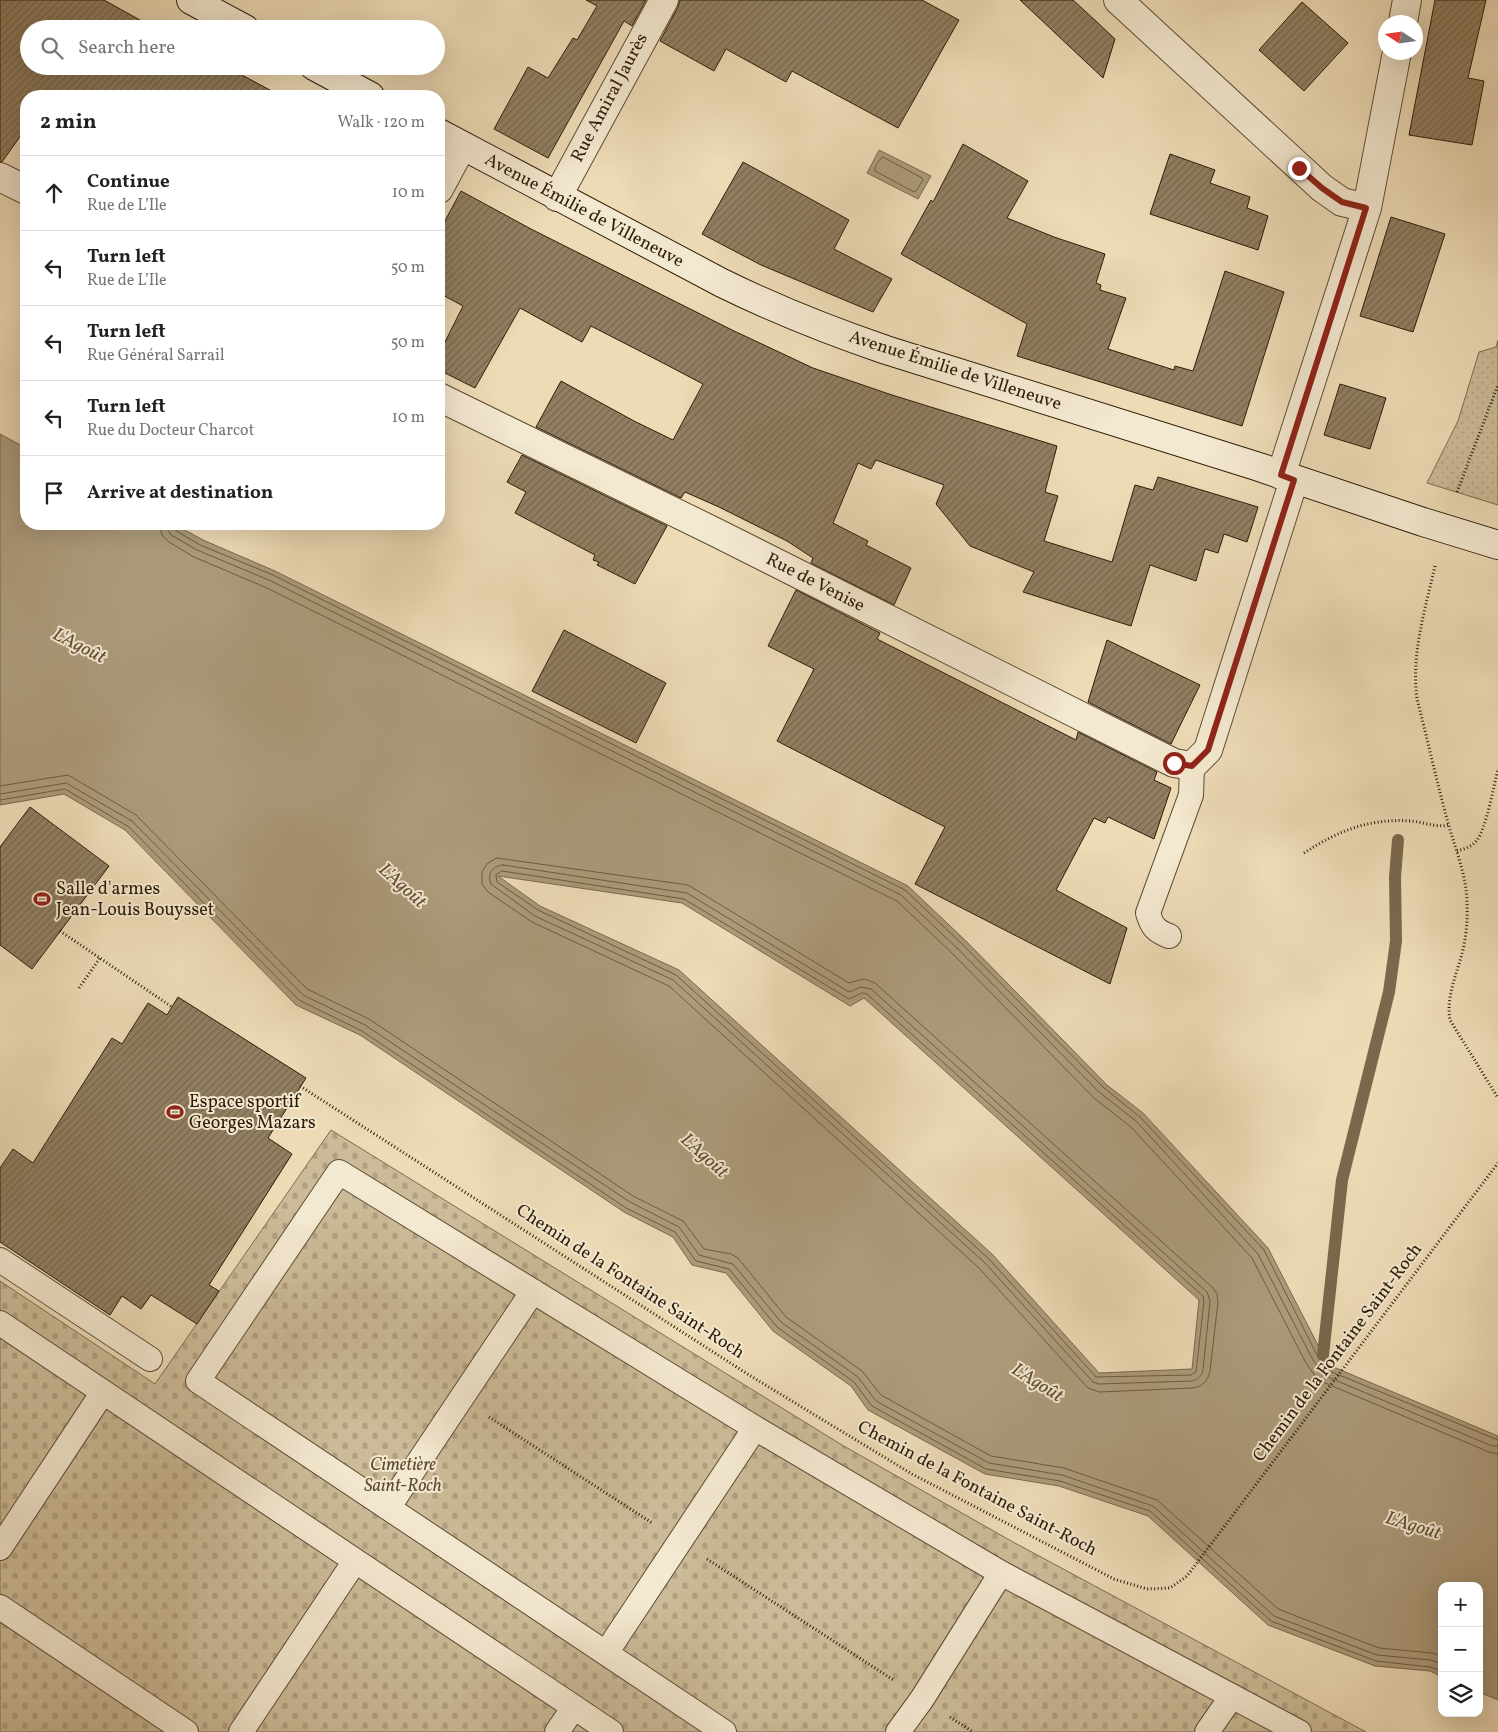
<!DOCTYPE html>
<html lang="en">
<head>
<meta charset="utf-8">
<style>
	body { margin:0; font-family:Vollkorn,serif; background:#f2f2f2; color:#222 }
	.controls { position:absolute; right:15px; bottom:15px; display:grid; overflow:hidden; border-radius:10px; box-shadow:0 5px 20px #0002 }
	.controls button { width:45px; height:45px; display:grid; place-items:center; padding:0; border:0; border-bottom:1px solid #e0e0e0; background:#fff; color:#222; font:25px sans-serif }
	.compass { position:absolute; left:1378px; top:15px; width:45px; height:45px; border-radius:50%; background:#fff; box-shadow:0 5px 20px #0002; rotate:282deg }
	.stop { position:absolute; width:15px; height:15px; margin:-11px; border:4px solid #8f2418; border-radius:50%; background:#fff }
	.stop.end { background:#8f2418; border-color:#fff; box-shadow:0 1px 5px #0008 }
	.list { margin:0; padding:0; list-style:none }
	h2 { display:flex; justify-content:space-between; align-items:center; height:65px; margin:0; padding:0 20px; font-size:21px }
	h2 small { font-size:16px; font-weight:400; color:#767676 }
	.list li { display:grid; grid-template-columns:32px 1fr auto; gap:15px; align-items:center; box-sizing:border-box; height:75px; padding:0 20px; border-top:1px solid #e0e0e0 }
	.list b { display:block; font-size:19px; white-space:nowrap }
	.list p { margin:0; font-size:16px; white-space:nowrap; color:#767676 }
	.list em { font-size:16px; font-style:normal; color:#767676 }
	.icon { flex:none; width:28px; height:28px; fill:none; stroke:currentColor; stroke-width:2; stroke-linecap:round; stroke-linejoin:round }
	.map { position:relative; flex:none; width:1498px; height:1732px; overflow:hidden }
	.search { position:absolute; background:#fff; box-shadow:0 5px 20px #0002; left:20px; top:20px; width:425px; height:55px; display:flex; align-items:center; gap:12px; box-sizing:border-box; padding:0 18px; border-radius:28px; color:#767676; font-size:19px }
	.panel { position:absolute; background:#fff; box-shadow:0 5px 20px #0002; left:20px; top:90px; width:425px; height:440px; border-radius:20px }
	.map>svg:first-child { display:block }
	.cemetery { fill:url(#cemetery-stones); stroke:#7c6c50 }
	.park { fill:url(#park-dots); stroke:#7c6c50 }
	.water { fill:#ac9a7a; stroke:#79684c; fill-rule:evenodd }
	.lines { fill:none; stroke-linecap:round; stroke-linejoin:round }
	.shore { stroke:#6c5b40; stroke-width:1 }
	.stream { stroke:#79684c; stroke-width:12 }
	.building { fill:url(#building-hatch); stroke:#2d1c07 }
	.lane-casing { stroke:#5d4c33; stroke-width:26 }
	.street-casing { stroke:#5d4c33; stroke-width:30 }
	.secondary-casing { stroke:#2d1c07; stroke-width:30 }
	.path { stroke:#2d1c07; stroke-width:3; stroke-dasharray:1 2.5; stroke-linecap:butt }
	.lane { stroke:#f3e8d0; stroke-width:24 }
	.street { stroke:#f3e8d0; stroke-width:28 }
	.secondary { stroke:#f3e8d0; stroke-width:28 }
	.route { stroke:#8f2418; stroke-width:6 }
	.labels { text-anchor:middle; dominant-baseline:central; stroke-width:4; stroke-linejoin:round; paint-order:stroke }
	.street-label { font-size:18px; fill:#2d1c07; stroke:#f3e8d0 }
	.poi-label { font-size:18px; fill:#2d1c07; stroke:#f3e8d0; text-anchor:start }
	.park-label { font-size:18px; font-style:italic; fill:#5d4c32; stroke:#f3e8d0 }
	.water-label { font-size:19px; font-style:italic; fill:#604e35; stroke:#f3e8d0 }
</style>
</head>
<body>
<div class="map">
<svg width="1498" height="1732" viewBox="0 0 1498 1732">
	<defs>
		<pattern id="cemetery-stones" width="16" height="16" patternUnits="userSpaceOnUse" patternTransform="scale(1.25)"><rect width="16" height="16" fill="#ccbb98"/><path d="M2 7V4a2 2 0 0 1 4 0v3zM10 15v-3a2 2 0 0 1 4 0v3z" fill="#b0a082"/></pattern>
		<pattern id="park-dots" width="8" height="8" patternUnits="userSpaceOnUse" patternTransform="scale(1.25)"><rect width="8" height="8" fill="#ccbb98"/><path d="M2 2h.1M6 6h.1" fill="none" stroke="#b0a082" stroke-width="1.8" stroke-linecap="round"/></pattern>
		<pattern id="building-hatch" width="6" height="6" patternUnits="userSpaceOnUse" patternTransform="scale(1.25)"><rect width="6" height="6" fill="#917f62"/><path d="M-1 1l2-2M0 6l6-6M5 7l2-2" fill="none" stroke="#77674f"/></pattern>
	</defs>
	<rect width="100%" height="100%" fill="#eddbb6"/>
	<filter id="stains"><feTurbulence type="fractalNoise" baseFrequency=".004" numOctaves="4"/><feColorMatrix values="0 0 0 0 .2 0 0 0 0 .09 0 0 0 0 .02 0 0 0 .5 -.17"/></filter>
	<radialGradient id="worn" r=".72"><stop offset=".6" stop-color="#630" stop-opacity="0"/><stop offset="1" stop-color="#630" stop-opacity=".3"/></radialGradient>
	<path class="cemetery" d="M 331,1130 L 842,1445 L 1013,1542 L 1366,1732 L 0,1732 L 0,1281 L 155,1384 Z"/>
	<path class="park" d="M 1498,340 L 1498,505 L 1427,483 L 1458,421 L 1479,352 L 1496,347 Z"/>
	<path class="water" d="M 879,150 L 931,176 L 918,199 L 867,173 Z
		M 0,434 L 26,448 L 26,524 L 174,524 L 203,540 L 275,571 L 908,886 L 966,941 L 1107,1085 L 1143,1113 L 1268,1248 L 1323,1355 L 1331,1366 L 1498,1436 L 1498,1700 L 1479,1692 L 1479,1586 L 1442,1586 L 1442,1677 L 1430,1671 L 1375,1666 L 1268,1625 L 1148,1516 L 1059,1486 L 985,1474 L 868,1410 L 851,1386 L 773,1331 L 726,1273 L 692,1265 L 673,1237 L 624,1212 L 360,1035 L 296,1005 L 125,830 L 64,794 L 0,805 ZM 498,876 L 682,903 L 850,1006 L 864,998 L 1199,1300 L 1192,1369 L 1099,1373 L 993,1255 L 679,970 L 540,906 Z"/>
	<g class="lines">
		<path class="shore" d="M 883,157 L 922,178 L 923,180 L 916,191 L 914,192 L 875,171 C 874,167 879,159 883,157 Z
			M 159,524 L 162,535 L 169,542 L 194,557 L 267,588 L 897,901 L 953,954 L 1094,1098 L 1131,1127 L 1252,1258 L 1306,1363 L 1318,1380 L 1489,1452 L 1498,1454
			M 167,524 L 168,530 L 171,535 L 197,550 L 271,581 L 901,895 L 958,949 L 1099,1092 L 1136,1121 L 1258,1254 L 1313,1360 L 1323,1375 L 1492,1446 L 1498,1446
			M 173,524 L 175,530 L 200,545 L 273,575 L 905,890 L 962,944 L 1104,1088 L 1140,1117 L 1264,1250 L 1318,1357 L 1327,1370 L 1498,1440
			M 0,786 L 68,775 L 136,815 L 307,989 L 369,1019 L 633,1196 L 683,1221 L 704,1249 L 731,1254 L 738,1258 L 786,1317 L 862,1371 L 881,1395 L 991,1456 L 1064,1468 L 1157,1500 L 1278,1609 L 1379,1648 L 1432,1653 L 1442,1656
			M 0,794 L 66,783 L 132,821 L 303,995 L 365,1025 L 630,1202 L 679,1227 L 699,1255 L 733,1264 L 781,1322 L 858,1377 L 876,1401 L 989,1463 L 1062,1475 L 1153,1506 L 1274,1616 L 1377,1655 L 1431,1660 L 1442,1664
			M 0,800 L 65,789 L 129,827 L 299,1000 L 362,1031 L 626,1208 L 675,1232 L 696,1261 L 729,1269 L 777,1327 L 854,1382 L 872,1406 L 986,1469 L 1060,1481 L 1150,1511 L 1271,1621 L 1376,1661 L 1430,1667 L 1442,1671
			M 497,858 L 688,885 L 849,983 L 864,979 L 875,983 L 1213,1288 L 1217,1294 L 1218,1302 L 1210,1371 C 1208,1381 1202,1387 1192,1388 L 1099,1392 L 1088,1388 L 979,1268 L 669,986 L 532,922 L 488,892 L 482,884 L 482,872 L 487,864 Z
			M 503,865 L 687,893 L 849,992 L 861,987 L 871,989 L 1207,1292 L 1210,1301 L 1203,1370 C 1202,1376 1198,1380 1191,1381 L 1099,1384 L 1093,1382 L 985,1263 L 673,980 L 535,916 L 491,884 C 487,874 492,866 503,865 Z
			M 502,871 L 684,899 L 849,999 L 862,993 L 867,994 L 1203,1296 L 1204,1301 L 1196,1372 L 1191,1375 L 1096,1377 L 989,1259 L 676,975 L 538,910 L 497,882 L 496,875 Z"/>
		<path class="stream" d="M 1323,1355 L 1342,1180 L 1389,992 L 1396,941 L 1395,877 L 1398,840"/>
	</g>
	<path class="building" d="M 0,0 L 104,0 L 156,29 L 29,29 L 29,66 L 225,66 L 281,96 L 26,96 L 26,128 L 2,162 L 0,162 Z
		M 586,0 L 646,0 L 632,26 L 624,21 L 548,158 L 494,129 L 528,67 L 548,78 L 573,38 L 577,40 L 597,6 Z
		M 680,0 L 922,0 L 959,20 L 898,128 L 792,71 L 786,82 L 726,49 L 714,71 L 660,41 L 678,7 Z
		M 1020,0 L 1073,0 L 1097,22 L 1115,39 L 1103,78 Z
		M 1435,0 L 1486,0 L 1468,78 L 1484,81 L 1472,145 L 1409,135 Z
		M 1302,2 L 1348,43 L 1304,91 L 1259,50 Z
		M 963,144 L 1028,181 L 1007,218 L 1054,237 L 1105,254 L 1096,283 L 1101,285 L 1100,290 L 1126,298 L 1108,349 L 1174,370 L 1175,366 L 1193,371 L 1225,271 L 1284,292 L 1242,426 L 1017,356 L 1027,324 L 901,254 L 931,200 L 933,202 Z
		M 1170,154 L 1215,170 L 1210,183 L 1250,197 L 1247,208 L 1268,216 L 1258,250 L 1150,214 Z
		M 743,162 L 849,220 L 834,249 L 892,279 L 873,312 L 761,265 L 702,234 Z
		M 461,191 L 531,229 L 732,330 L 813,368 L 892,395 L 1057,446 L 1045,492 L 1058,496 L 1044,541 L 1112,562 L 1135,485 L 1153,490 L 1158,477 L 1258,507 L 1247,542 L 1224,534 L 1218,553 L 1205,549 L 1196,581 L 1150,565 L 1131,626 L 1023,592 L 1034,572 L 970,546 L 936,504 L 944,485 L 876,460 L 871,469 L 858,463 L 833,523 L 868,541 L 866,545 L 911,568 L 894,605 L 811,563 L 813,558 L 787,541 L 719,507 L 685,492 L 681,498 L 536,427 L 561,381 L 634,421 L 673,440 L 703,384 L 665,364 L 591,326 L 582,342 L 520,308 L 475,388 L 439,370 L 439,354 L 463,306 L 439,293 L 439,232 Z
		M 1391,217 L 1445,234 L 1413,332 L 1360,316 Z
		M 1340,384 L 1386,398 L 1370,449 L 1324,435 Z
		M 522,455 L 667,526 L 635,584 L 597,565 L 599,562 L 593,560 L 595,555 L 515,513 L 526,492 L 507,482 Z
		M 796,590 L 880,633 L 877,639 L 1076,740 L 1078,732 L 1157,772 L 1154,780 L 1171,788 L 1154,839 L 1108,817 L 1105,823 L 1094,818 L 1056,890 L 1127,928 L 1110,984 L 915,884 L 945,827 L 777,741 L 814,669 L 768,646 Z
		M 564,630 L 666,683 L 636,743 L 532,691 Z
		M 1107,640 L 1200,685 L 1171,744 L 1088,702 Z
		M 30,807 L 109,866 L 32,969 L 0,945 L 0,847 Z
		M 178,997 L 306,1078 L 268,1138 L 292,1154 L 209,1285 L 219,1291 L 197,1324 L 151,1295 L 141,1309 L 122,1296 L 110,1315 L 0,1242 L 0,1168 L 13,1149 L 33,1163 L 112,1038 L 122,1044 L 148,1003 L 167,1015 Z"/>
	<g class="lines">
		<g class="lane-casing">
			<path id="lane" d="M 1169,936 C 1156,931 1152,927 1148,913 L 1191,795 L 1192,766
				M 0,1260 L 150,1359
				M 0,1323 L 611,1732
				M 388,1508 L 533,1291
				M 0,1548 L 103,1392
				M 0,1607 L 186,1732
				M 606,1653 L 755,1428
				M 241,1732 L 355,1561
				M 557,1732 L 574,1707
				M 724,1732 L 198,1381 L 339,1172 L 755,1428 L 1001,1573 L 1299,1732
				M 898,1732 L 922,1699 L 1001,1573
				M 1207,1732 L 1232,1696"/>
		</g>
		<g class="street-casing">
			<path id="street" d="M 1118,0 L 1322,188 L 1342,202 L 1367,208
				M 1403,22 L 1407,0
				M 0,177 L 26,190
				M 439,189 L 462,146
				M 557,197 L 664,0
				M 439,397 L 715,532 L 1174,763 L 1192,766 L 1208,750 L 1294,480
				M 1281,475 L 1367,208 L 1397,52"/>
		</g>
		<g class="secondary-casing">
			<path id="secondary" d="M 191,0 L 245,29
				M 314,66 L 370,96
				M 439,133 L 722,283 C 775,309 830,331 886,350 L 1256,466 L 1423,522 L 1498,545"/>
		</g>
		<path class="path" d="M 1457,492 L 1498,385
			M 1435,566 C 1425,610 1411,654 1417,699 C 1428,741 1437,784 1449,826 C 1456,851 1467,877 1467,904 C 1468,920 1466,938 1462,954 C 1456,976 1446,997 1450,1020 L 1498,1098
			M 1457,851 C 1464,849 1472,847 1477,840 C 1486,829 1494,785 1498,769
			M 1304,853 C 1338,831 1369,818 1411,821 C 1424,822 1436,828 1449,825
			M 60,931 L 172,1007
			M 79,988 L 100,958
			M 300,1086 L 749,1375 L 912,1474 L 1114,1579 L 1147,1589 L 1170,1588 L 1187,1576 L 1498,1163
			M 489,1417 L 652,1523
			M 707,1559 L 895,1681
			M 950,1717 L 973,1732"/>
		<use href="#lane" class="lane"/>
		<use href="#street" class="street"/>
		<use href="#secondary" class="secondary"/>
	</g>
	<g class="lines">
		<path class="route" d="M 1174,763 L 1192,766 L 1208,750 L 1294,480 L 1281,475 L 1366,208 L 1342,202 L 1322,188 L 1299,168"/>
	</g>
	<defs>
		<g id="stadium-bare" transform="scale(1.35)"><path d="M0-5a6.5 5 0 1 0 0 10a6.5 5 0 1 0 0-10ZM-3.5-1.8h7v3.6h-7Z" fill="#8f2418" stroke="#f3e8d0" stroke-width="2.5" paint-order="stroke"/></g>
	</defs>
	<g fill-rule="evenodd">
		<use href="#stadium-bare" x="42" y="899"/>
		<use href="#stadium-bare" x="175" y="1112"/>
	</g>
	<g class="labels">
		<g class="street-label">
			<text transform="translate(610 98) rotate(-62)">Rue Amiral Jaurès</text>
			<text transform="translate(584 211) rotate(28)">Avenue Émilie de Villeneuve</text>
			<text transform="translate(955 371) rotate(18)">Avenue Émilie de Villeneuve</text>
			<text transform="translate(815 583) rotate(27)">Rue de Venise</text>
			<text transform="translate(630 1282) rotate(33)">Chemin de la Fontaine Saint-Roch</text>
			<text transform="translate(1338 1353) rotate(-53)">Chemin de la Fontaine Saint-Roch</text>
			<text transform="translate(977 1489) rotate(28)">Chemin de la Fontaine Saint-Roch</text>
		</g>
		<g class="poi-label">
			<text x="56" y="889">Salle d'armes<tspan x="56" dy="21">Jean-Louis Bouysset</tspan></text>
			<text x="189" y="1102">Espace sportif<tspan x="189" dy="21">Georges Mazars</tspan></text>
		</g>
		<g class="park-label">
			<text x="403" y="1465">Cimetière<tspan x="403" dy="21">Saint-Roch</tspan></text>
		</g>
		<g class="water-label">
			<text transform="translate(79 646) rotate(27)">L'Agoût</text>
			<text transform="translate(402 886) rotate(42)">L'Agoût</text>
			<text transform="translate(704 1156) rotate(42)">L'Agoût</text>
			<text transform="translate(1037 1383) rotate(32)">L'Agoût</text>
			<text transform="translate(1413 1526) rotate(17)">L'Agoût</text>
		</g>
	</g>
	<rect width="100%" height="100%" filter="url(#stains)"/>
	<rect width="100%" height="100%" fill="url(#worn)"/>
</svg>
<div class="controls">
<button>+</button>
<button>−</button>
<button><svg class="icon" aria-label="layers" viewBox="0 0 24 24"><path d="M12 4l9 5-9 5-9-5zM3 14l9 5 9-5"/></svg></button>
</div>
<svg class="compass" viewBox="-18 -18 36 36"><path d="M0-13l5 13h-10z" fill="#e53935"/><path d="M0 13l5-13h-10z" fill="#767676"/></svg>
<div class="stop" style="left:1174px;top:763px"></div>
<div class="stop end" style="left:1299px;top:168px"></div>
<div class="search"><svg class="icon" aria-label="search" viewBox="0 0 24 24"><circle cx="10" cy="10" r="6"/><path d="M15 15l6 6"/></svg>Search here</div>
<section class="panel">
<h2>2 min<small>Walk · 120 m</small></h2>
<ul class="list">
<li><svg class="icon" aria-label="ahead" viewBox="0 0 24 24"><path d="M12 20V5M6 11l6-6 6 6"/></svg><div><b>Continue</b><p>Rue de L’Ile</p></div><em>10 m</em></li>
<li><svg class="icon" aria-label="left" viewBox="0 0 24 24"><path d="M17 20v-9H6M10 6l-5 5 5 5"/></svg><div><b>Turn left</b><p>Rue de L’Ile</p></div><em>50 m</em></li>
<li><svg class="icon" aria-label="left" viewBox="0 0 24 24"><path d="M17 20v-9H6M10 6l-5 5 5 5"/></svg><div><b>Turn left</b><p>Rue Général Sarrail</p></div><em>50 m</em></li>
<li><svg class="icon" aria-label="left" viewBox="0 0 24 24"><path d="M17 20v-9H6M10 6l-5 5 5 5"/></svg><div><b>Turn left</b><p>Rue du Docteur Charcot</p></div><em>10 m</em></li>
<li><svg class="icon" aria-label="arrive" viewBox="0 0 24 24"><path d="M6 21V4h12l-3 4 3 4H6"/></svg><div><b>Arrive at destination</b></div></li>
</ul>
</section>
</div>
</body>
</html>
